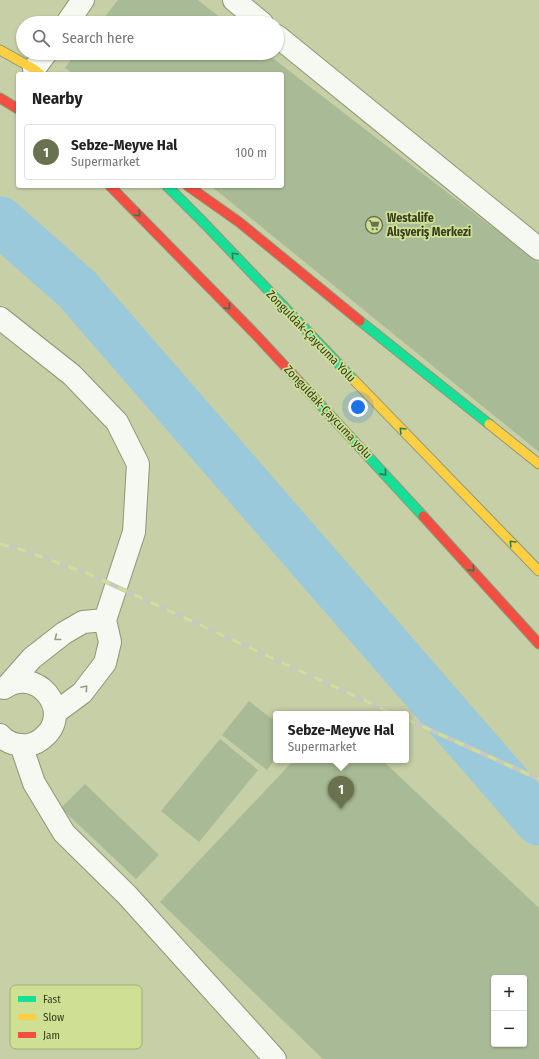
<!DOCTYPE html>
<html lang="en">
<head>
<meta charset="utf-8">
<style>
	body { margin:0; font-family:"Fira Sans Condensed",sans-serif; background:#f2f2f2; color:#222 }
	.controls { position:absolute; right:12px; bottom:12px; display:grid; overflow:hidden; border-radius:4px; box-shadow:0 1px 3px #0004 }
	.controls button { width:36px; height:36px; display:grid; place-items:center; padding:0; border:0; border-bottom:1px solid #e0e0e0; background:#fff; color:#222; font:20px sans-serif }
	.you { position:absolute; left:358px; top:407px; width:14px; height:14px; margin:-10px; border:3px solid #fff; border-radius:50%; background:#1a73e8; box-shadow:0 0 0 6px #1a73e833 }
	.badge { display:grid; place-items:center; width:26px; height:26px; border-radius:50%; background:#69714e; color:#fff; font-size:13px; font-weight:700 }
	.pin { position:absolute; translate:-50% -33px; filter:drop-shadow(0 1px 2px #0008) }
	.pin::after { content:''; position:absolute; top:21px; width:14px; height:12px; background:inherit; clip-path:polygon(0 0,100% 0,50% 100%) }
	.popup { position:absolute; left:273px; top:711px; width:136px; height:52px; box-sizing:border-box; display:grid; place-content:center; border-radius:4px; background:#fff; filter:drop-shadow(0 1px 3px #0005); font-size:13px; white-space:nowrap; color:#767676 }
	.popup b { font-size:15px; color:#222 }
	.popup::after { content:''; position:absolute; left:50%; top:100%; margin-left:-8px; border:8px solid transparent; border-top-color:#fff }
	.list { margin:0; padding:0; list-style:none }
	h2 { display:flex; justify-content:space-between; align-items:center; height:52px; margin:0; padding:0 16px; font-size:17px }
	h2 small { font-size:13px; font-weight:400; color:#767676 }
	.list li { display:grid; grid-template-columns:26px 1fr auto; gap:12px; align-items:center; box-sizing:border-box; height:56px; margin:0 8px 8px; padding:0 8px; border:1px solid #e0e0e0; border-radius:4px }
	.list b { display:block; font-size:15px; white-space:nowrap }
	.list p { margin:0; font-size:13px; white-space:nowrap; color:#767676 }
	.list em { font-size:13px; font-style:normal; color:#767676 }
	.icon { flex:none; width:22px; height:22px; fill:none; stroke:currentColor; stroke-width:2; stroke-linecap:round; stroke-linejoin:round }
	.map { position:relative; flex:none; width:539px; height:1059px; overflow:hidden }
	.search { position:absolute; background:#fff; box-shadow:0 1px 3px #0004; left:16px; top:16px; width:268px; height:44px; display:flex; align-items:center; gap:10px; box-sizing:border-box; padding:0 14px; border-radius:22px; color:#767676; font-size:15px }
	.panel { position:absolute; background:#fff; box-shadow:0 1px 3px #0004; left:16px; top:72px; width:268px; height:116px; border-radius:4px }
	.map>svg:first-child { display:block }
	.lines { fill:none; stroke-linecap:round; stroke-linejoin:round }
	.river { stroke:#99c9da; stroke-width:49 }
	.building { fill:#a9bb96; fill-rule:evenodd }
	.street-casing { stroke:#8f9675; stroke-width:24 }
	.fast-casing { stroke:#8f9675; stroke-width:11 }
	.slow-casing { stroke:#8f9675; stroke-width:11 }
	.jam-casing { stroke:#8f9675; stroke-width:11 }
	.street { stroke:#f6f8f2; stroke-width:22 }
	.fast { stroke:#16e098; stroke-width:9 }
	.slow { stroke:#ffcf43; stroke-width:9 }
	.jam { stroke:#f24e42; stroke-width:9 }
	.rail-casing { stroke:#c7c9bd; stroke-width:4.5 }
	.rail { stroke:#cfe095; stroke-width:3; stroke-dasharray:9; stroke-linecap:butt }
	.oneway { stroke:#2a7f4f }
	.oneway2 { stroke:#969b88 }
	.labels { text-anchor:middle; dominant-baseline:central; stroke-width:3.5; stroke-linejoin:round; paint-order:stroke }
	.poi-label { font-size:12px; font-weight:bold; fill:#373e1f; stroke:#cfe095; text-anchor:start }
	.street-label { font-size:12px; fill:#373e1f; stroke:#cfe095 }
	.key { fill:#cfe095; stroke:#a1af72; stroke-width:1 }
	.key-label { font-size:11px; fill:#373e1f }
</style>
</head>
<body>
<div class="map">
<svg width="539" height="1059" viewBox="0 0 539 1059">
	<rect width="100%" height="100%" fill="#c6cfa6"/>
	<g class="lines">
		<path class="river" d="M 0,221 L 77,289 L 539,821"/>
	</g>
	<path class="building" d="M 118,0 L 198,0 L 227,23 L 100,23 Z
		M 76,53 L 266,53 L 539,263 L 539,452 L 211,186 L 282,186 L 282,74 L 73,74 L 65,68 Z
		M 249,701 L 276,722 L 276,758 L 267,770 L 222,735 Z
		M 220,739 L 258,770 L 199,842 L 161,811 Z
		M 294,760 L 382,760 L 539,908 L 539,1059 L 323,1059 L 160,902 ZM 494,978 L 524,978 L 524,1044 L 494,1044 Z
		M 85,784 L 159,855 L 136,879 L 61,808 Z"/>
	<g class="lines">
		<g class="street-casing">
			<path id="street" d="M 234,0 L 262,23
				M 67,23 L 83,0
				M 277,36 L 539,249
				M 34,69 L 46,53
				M 0,318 L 72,375 L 117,422 L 138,464 L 134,532 L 105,620
				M 9,684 L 32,658 L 64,633 L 83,622 L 105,620 L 110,642 L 105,663 L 82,693 L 55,713
				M 0,735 C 7,743 18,746 28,745 C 35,744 40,741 45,736 C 73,710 36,665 4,688
				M 21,745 L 34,783 L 64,833 L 127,895 L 275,1059"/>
		</g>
		<g class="fast-casing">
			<path id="fast" d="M 167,186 L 204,223 L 354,380
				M 360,321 L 489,424
				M 306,389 L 423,516"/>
		</g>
		<g class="slow-casing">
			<path id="slow" d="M 0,50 L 34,69 L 40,74
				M 354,380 L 539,571
				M 489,424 L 539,464"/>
		</g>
		<g class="jam-casing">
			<path id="jam" d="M 0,98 L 18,109
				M 110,186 L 257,336 L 306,389
				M 188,186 L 239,222 L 360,321
				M 423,516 L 539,644"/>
		</g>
		<use href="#street" class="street"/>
		<use href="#fast" class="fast"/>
		<use href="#slow" class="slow"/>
		<use href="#jam" class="jam"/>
		<g class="rail-casing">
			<path id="rail" d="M 0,544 L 23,550 L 89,574 L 394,714
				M 406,719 L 539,779"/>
		</g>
		<use href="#rail" class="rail"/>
	</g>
	<defs><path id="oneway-chevron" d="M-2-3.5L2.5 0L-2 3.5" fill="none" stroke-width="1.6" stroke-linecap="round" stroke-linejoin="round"/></defs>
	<g class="oneway">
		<use href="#oneway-chevron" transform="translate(138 214) rotate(46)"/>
		<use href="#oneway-chevron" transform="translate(234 255) rotate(-133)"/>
		<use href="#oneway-chevron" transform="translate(228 307) rotate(46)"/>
		<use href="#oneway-chevron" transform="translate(402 430) rotate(-134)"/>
		<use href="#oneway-chevron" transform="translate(384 473) rotate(48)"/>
		<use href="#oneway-chevron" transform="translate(512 543) rotate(-134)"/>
		<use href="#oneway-chevron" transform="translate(472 569) rotate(48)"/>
	</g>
	<g class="oneway2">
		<use href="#oneway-chevron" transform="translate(57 638) rotate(142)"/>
		<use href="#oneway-chevron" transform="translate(85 688) rotate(-50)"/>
	</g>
	<defs>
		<g id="supermarket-ring" transform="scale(0.9)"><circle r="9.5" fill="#cfe095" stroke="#69714e" stroke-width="1.5"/><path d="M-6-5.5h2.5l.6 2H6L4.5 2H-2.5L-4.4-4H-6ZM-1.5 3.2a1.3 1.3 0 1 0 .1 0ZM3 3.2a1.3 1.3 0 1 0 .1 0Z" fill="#69714e"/></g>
	</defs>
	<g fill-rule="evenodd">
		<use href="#supermarket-ring" x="374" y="225"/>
	</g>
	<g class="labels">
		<g class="poi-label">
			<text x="387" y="218">Westalife<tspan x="387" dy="14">Alışveriş Merkezi</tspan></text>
		</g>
		<g class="street-label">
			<text transform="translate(311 336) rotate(46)">Zonguldak-Çaycuma Yolu</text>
			<text transform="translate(328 412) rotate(47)">Zonguldak-Çaycuma yolu</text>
		</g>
	</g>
	<rect x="10" y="985" width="132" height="64" rx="6" class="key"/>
	<rect x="18" y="996" width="18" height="6" fill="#16e098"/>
	<rect x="18" y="1014" width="18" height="6" fill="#ffcf43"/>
	<rect x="18" y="1032" width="18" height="6" fill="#f24e42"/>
	<g class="key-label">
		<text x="43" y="1003">Fast</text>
		<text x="43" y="1021">Slow</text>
		<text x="43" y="1039">Jam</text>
	</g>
</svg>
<div class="controls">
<button>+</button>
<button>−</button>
</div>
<div class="you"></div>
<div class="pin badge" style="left:341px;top:809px">1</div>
<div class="popup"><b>Sebze-Meyve Hal</b>Supermarket</div>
<div class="search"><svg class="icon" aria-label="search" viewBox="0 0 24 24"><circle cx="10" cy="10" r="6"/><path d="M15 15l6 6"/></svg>Search here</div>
<section class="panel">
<h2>Nearby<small></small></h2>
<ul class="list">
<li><span class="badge">1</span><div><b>Sebze-Meyve Hal</b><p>Supermarket</p></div><em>100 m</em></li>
</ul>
</section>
</div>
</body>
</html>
